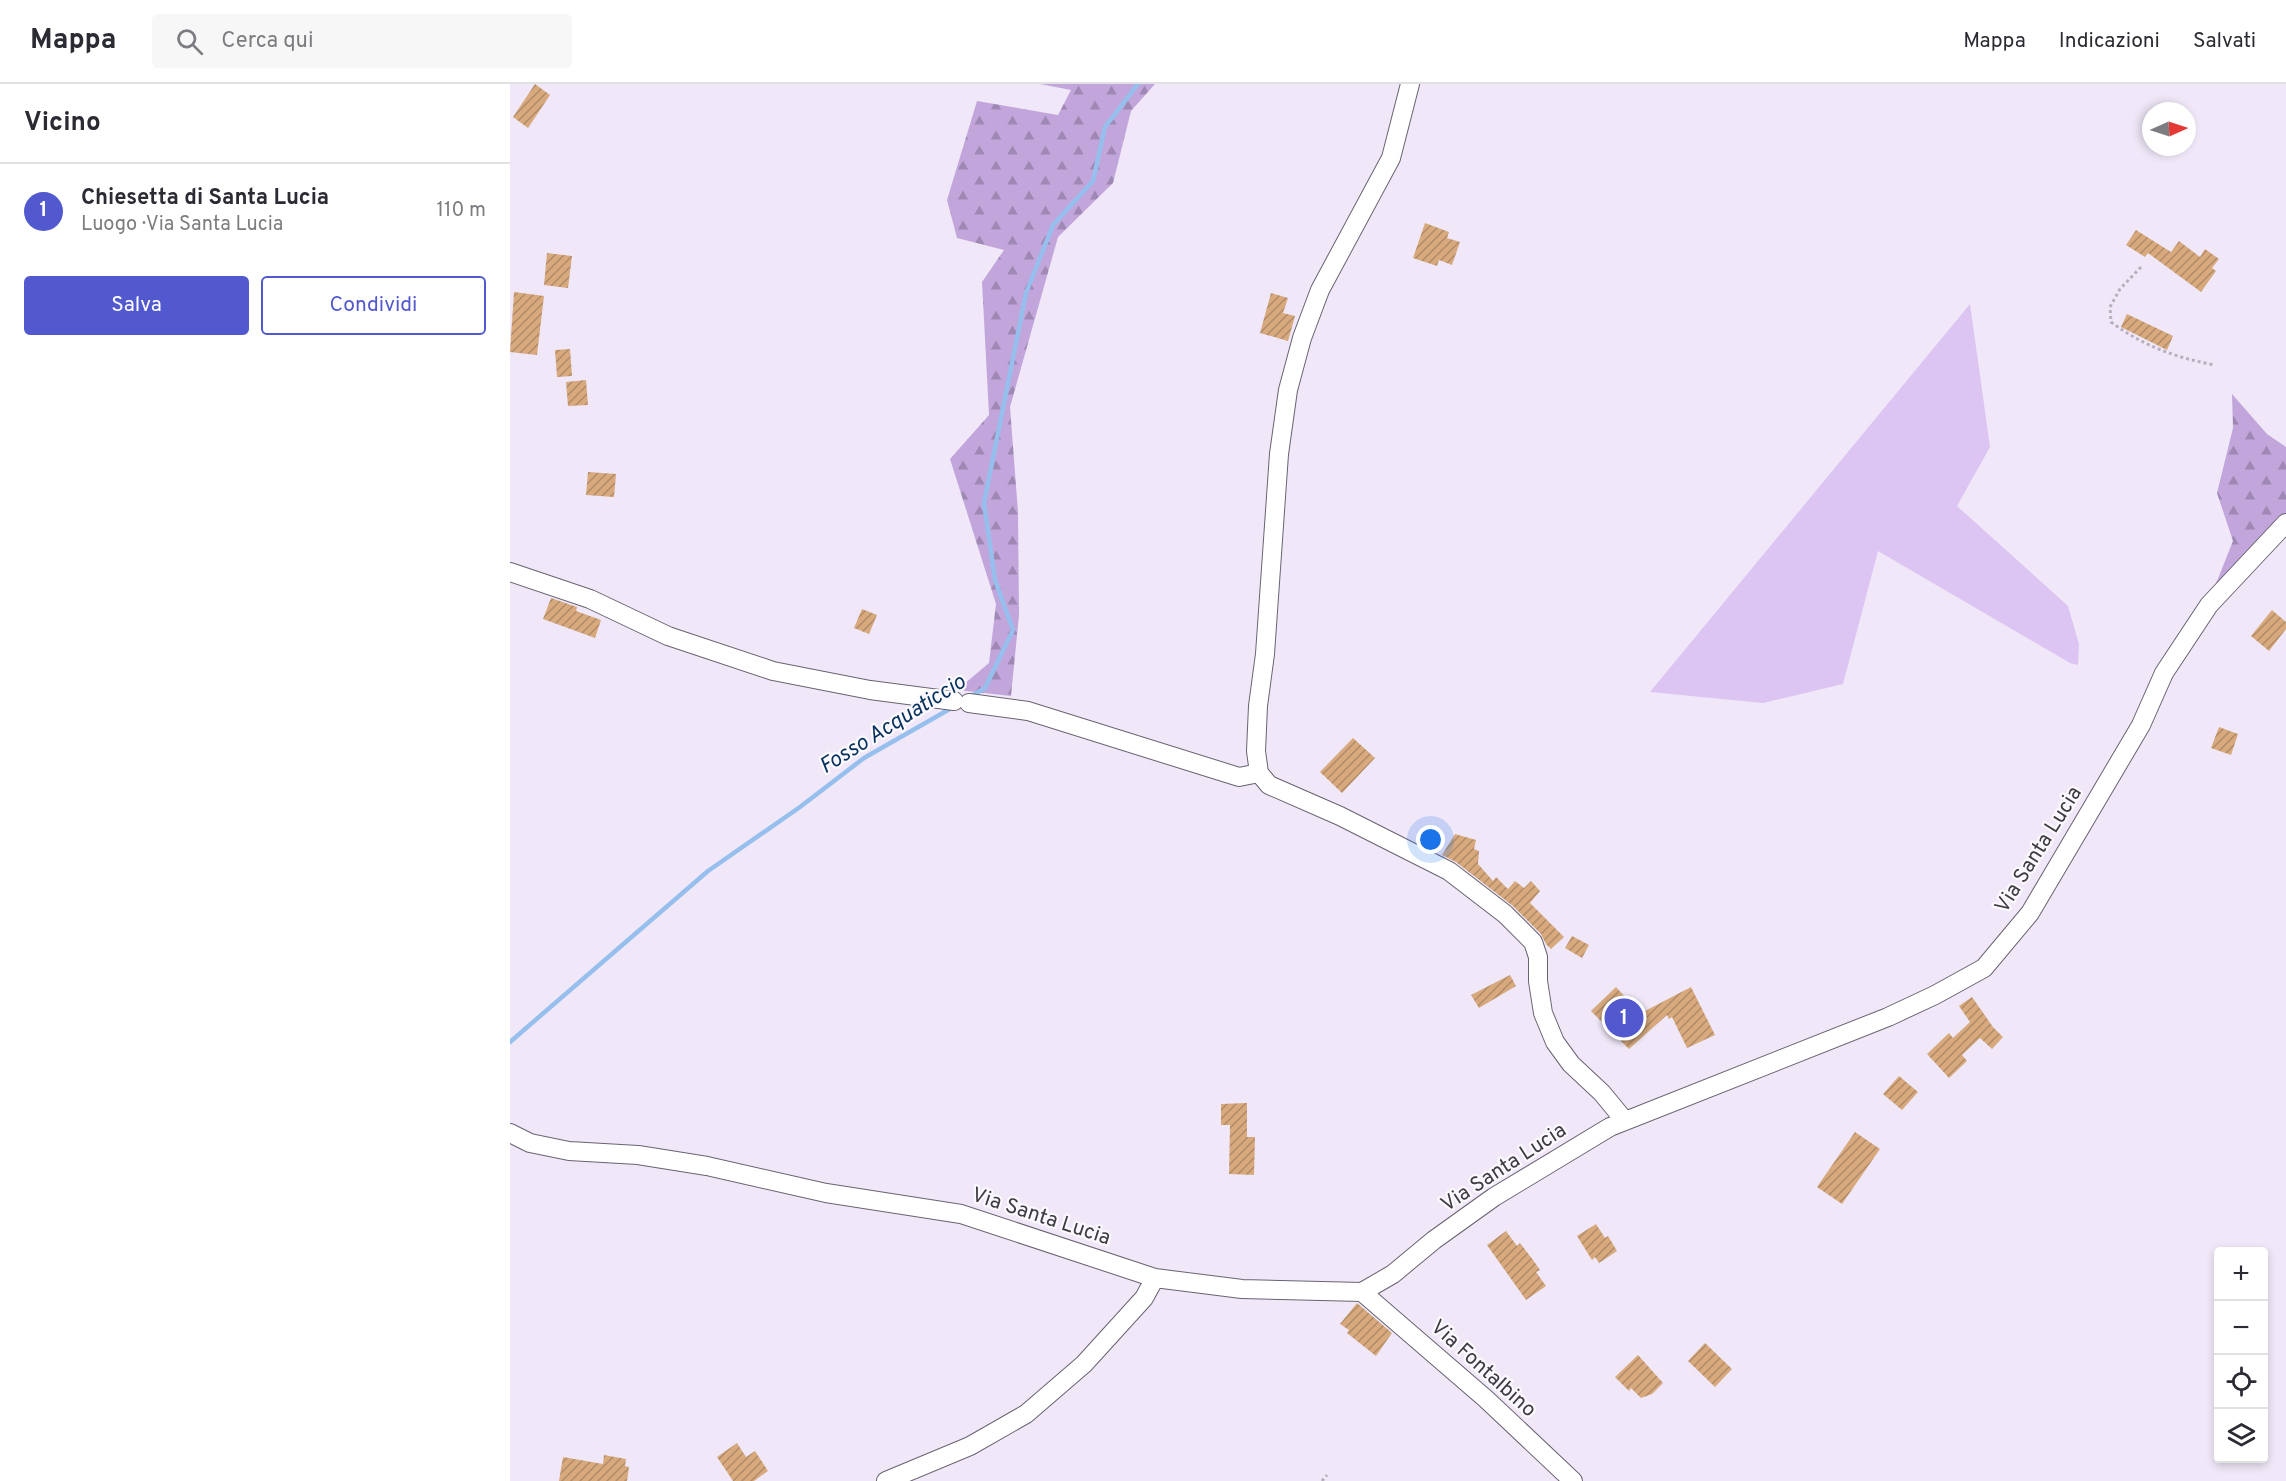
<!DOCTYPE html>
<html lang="it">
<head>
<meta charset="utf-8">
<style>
	body { margin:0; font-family:Overpass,sans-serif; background:#f7f7f7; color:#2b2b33 }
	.controls { position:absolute; right:18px; bottom:18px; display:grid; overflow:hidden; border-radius:6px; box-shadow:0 3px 9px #0003 }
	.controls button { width:54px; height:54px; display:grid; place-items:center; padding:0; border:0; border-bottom:2px solid #e1e1e2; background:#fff; color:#2b2b33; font:30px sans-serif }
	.compass { position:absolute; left:1632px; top:18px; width:54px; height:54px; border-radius:50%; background:#fff; box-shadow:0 3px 9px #0003; rotate:87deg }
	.you { position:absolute; left:921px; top:756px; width:21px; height:21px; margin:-15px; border:4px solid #fff; border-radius:50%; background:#1a73e8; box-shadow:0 0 0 9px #1a73e833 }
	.badge { display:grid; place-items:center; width:39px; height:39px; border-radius:50%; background:#5259cf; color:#fff; font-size:20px; font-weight:700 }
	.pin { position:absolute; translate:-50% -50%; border:3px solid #fff; box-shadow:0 2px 6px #0006 }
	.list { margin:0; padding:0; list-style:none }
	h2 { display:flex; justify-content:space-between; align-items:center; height:78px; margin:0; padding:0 24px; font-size:26px }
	h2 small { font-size:20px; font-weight:400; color:#7c7c81 }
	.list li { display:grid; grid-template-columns:39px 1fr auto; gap:18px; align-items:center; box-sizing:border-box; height:96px; padding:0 24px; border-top:2px solid #e1e1e2 }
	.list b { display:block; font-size:22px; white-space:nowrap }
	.list p { margin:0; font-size:20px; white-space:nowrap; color:#7c7c81 }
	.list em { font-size:20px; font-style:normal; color:#7c7c81 }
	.actions { display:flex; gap:12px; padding:18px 24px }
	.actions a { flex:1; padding:14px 0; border:2px solid #5259cf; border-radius:6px; text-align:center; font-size:21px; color:#5259cf }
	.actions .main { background:#5259cf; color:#fff }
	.icon { flex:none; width:33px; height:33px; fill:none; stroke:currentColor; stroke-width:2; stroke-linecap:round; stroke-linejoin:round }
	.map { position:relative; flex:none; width:1776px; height:1397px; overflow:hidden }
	header { display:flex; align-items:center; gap:36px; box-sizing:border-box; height:84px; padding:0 30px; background:#fff; border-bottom:2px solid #e1e1e2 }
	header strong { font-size:28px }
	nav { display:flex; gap:33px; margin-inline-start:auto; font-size:21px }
	.search { width:420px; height:54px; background:#f7f7f7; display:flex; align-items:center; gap:15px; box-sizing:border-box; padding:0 21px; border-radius:6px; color:#7c7c81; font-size:22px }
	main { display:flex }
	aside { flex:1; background:#fff }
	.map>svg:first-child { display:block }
	.green { fill:#dcc4f3 }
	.forest { fill:url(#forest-firs) }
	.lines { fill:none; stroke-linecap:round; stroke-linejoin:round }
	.stream { stroke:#96bfed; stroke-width:4.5 }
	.building { fill:url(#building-hatch) }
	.street-casing { stroke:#696370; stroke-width:20 }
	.path { stroke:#b6b0bd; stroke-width:3; stroke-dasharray:3 3; stroke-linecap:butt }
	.street { stroke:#fff; stroke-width:18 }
	.labels { text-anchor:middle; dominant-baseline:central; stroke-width:4.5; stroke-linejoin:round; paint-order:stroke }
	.street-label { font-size:21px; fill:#3e3b41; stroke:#fbf8fe }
	.water-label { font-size:22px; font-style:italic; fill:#07325d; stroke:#fbf8fe }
</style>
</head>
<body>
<header>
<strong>Mappa</strong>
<div class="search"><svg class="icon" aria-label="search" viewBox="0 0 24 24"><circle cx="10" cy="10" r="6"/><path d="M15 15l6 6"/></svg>Cerca qui</div>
<nav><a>Mappa</a><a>Indicazioni</a><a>Salvati</a></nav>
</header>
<main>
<aside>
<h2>Vicino<small></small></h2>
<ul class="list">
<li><span class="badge">1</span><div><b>Chiesetta di Santa Lucia</b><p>Luogo · Via Santa Lucia</p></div><em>110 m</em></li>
</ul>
<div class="actions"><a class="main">Salva</a><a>Condividi</a></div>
</aside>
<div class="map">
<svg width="1776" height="1397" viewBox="0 0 1776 1397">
	<defs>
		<pattern id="forest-firs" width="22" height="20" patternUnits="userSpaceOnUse" patternTransform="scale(1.5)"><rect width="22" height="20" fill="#c2a6db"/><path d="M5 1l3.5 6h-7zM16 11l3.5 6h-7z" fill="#9f88b3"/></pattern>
		<pattern id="building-hatch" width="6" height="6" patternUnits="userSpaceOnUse" patternTransform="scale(1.5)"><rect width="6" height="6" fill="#d7a97d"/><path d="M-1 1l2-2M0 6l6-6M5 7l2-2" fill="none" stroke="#b08b68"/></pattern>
	</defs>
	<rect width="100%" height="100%" fill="#f0e8f8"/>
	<path class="green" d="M 1460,220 L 1480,363 L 1447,422 L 1558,522 L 1569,560 L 1568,581 L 1560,579 L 1368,467 L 1333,600 L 1253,619 L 1140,608 Z"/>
	<path class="forest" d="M 530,0 L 645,0 L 621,27 L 603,99 L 548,153 L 500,323 L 508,428 L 509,531 L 501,612 L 447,606 L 479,579 L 486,520 L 440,375 L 479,331 L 472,198 L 494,166 L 447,154 L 437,116 L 467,17 L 548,31 L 561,6 Z
		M 1722,310 L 1757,350 L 1776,363 L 1776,432 L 1701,512 L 1723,457 L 1707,409 L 1723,344 Z"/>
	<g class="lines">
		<path class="stream" d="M 460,613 L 475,604 L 503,546 L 485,496 L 474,419 L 516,209 L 543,141 L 583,97 L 595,43 L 628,0
			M 0,958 L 198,787 L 290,723 L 354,674 L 445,622"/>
	</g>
	<path class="building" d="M 25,0 L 40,11 L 18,44 L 3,33 Z
		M 915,139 L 939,148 L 937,154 L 950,158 L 942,181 L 929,176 L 927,182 L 903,174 Z
		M 1626,146 L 1661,168 L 1669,157 L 1690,173 L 1695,165 L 1709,175 L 1702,184 L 1706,187 L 1691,208 L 1638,169 L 1635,173 L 1616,161 Z
		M 37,169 L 62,172 L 58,204 L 34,201 Z
		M 4,208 L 34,212 L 27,271 L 0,268 Z
		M 761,209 L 778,214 L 773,229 L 785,232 L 778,257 L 750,249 Z
		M 1617,230 L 1663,252 L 1657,266 L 1611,243 Z
		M 60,265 L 62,292 L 47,293 L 45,266 Z
		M 76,296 L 78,321 L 58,322 L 56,298 Z
		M 78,388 L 106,390 L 104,413 L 76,411 Z
		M 41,514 L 67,523 L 66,527 L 91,536 L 85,554 L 33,535 Z
		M 352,525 L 367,531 L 359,550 L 344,544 Z
		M 1762,526 L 1776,538 L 1776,545 L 1759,567 L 1741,552 Z
		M 1709,643 L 1728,650 L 1721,671 L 1701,664 Z
		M 843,654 L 865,674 L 832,709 L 810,688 Z
		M 945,750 L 966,756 L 964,765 L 969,767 L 968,780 L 983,797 L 986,793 L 998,805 L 1005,797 L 1014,804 L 1021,797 L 1030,807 L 1020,819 L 1054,853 L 1041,865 L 1036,860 L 1031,850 L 1003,822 L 946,778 L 932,771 Z
		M 1062,852 L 1079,861 L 1072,874 L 1055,864 Z
		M 1000,891 L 1006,902 L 969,924 L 961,911 Z
		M 1106,903 L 1127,926 L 1131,923 L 1135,927 L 1181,903 L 1205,951 L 1177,964 L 1162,933 L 1159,935 L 1157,931 L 1119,965 L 1081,927 Z
		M 1462,913 L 1483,943 L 1493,953 L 1482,965 L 1470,954 L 1452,971 L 1457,977 L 1439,994 L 1417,970 L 1439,949 L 1443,954 L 1460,938 L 1449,922 Z
		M 1389,992 L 1408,1008 L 1392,1026 L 1373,1010 Z
		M 737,1019 L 737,1053 L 745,1053 L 744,1091 L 719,1090 L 720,1041 L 711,1041 L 711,1020 Z
		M 1345,1048 L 1370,1065 L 1332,1120 L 1307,1103 Z
		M 1086,1140 L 1095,1154 L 1098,1152 L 1107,1167 L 1089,1179 L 1085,1173 L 1082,1176 L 1067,1152 Z
		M 996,1147 L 1007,1162 L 1010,1159 L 1023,1176 L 1030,1186 L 1026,1188 L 1036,1202 L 1016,1216 L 977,1161 Z
		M 847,1219 L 882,1249 L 866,1272 L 837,1249 L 839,1246 L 830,1240 Z
		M 1195,1259 L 1222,1285 L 1205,1303 L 1178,1277 Z
		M 1128,1271 L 1153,1299 L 1142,1310 L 1131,1314 L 1121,1304 L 1119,1307 L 1105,1293 Z
		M 227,1359 L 236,1373 L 245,1367 L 258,1387 L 244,1397 L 223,1397 L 207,1373 Z
		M 94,1371 L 116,1375 L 115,1382 L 119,1383 L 117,1397 L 49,1397 L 53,1373 L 93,1380 Z"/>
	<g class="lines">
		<g class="street-casing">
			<path id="street" d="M 900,0 L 881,74 L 810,206 L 792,254 L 778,306 L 769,370 L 755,570 L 748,622 L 746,667 L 749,689 L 759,701 L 830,732 L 939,787 L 995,830 L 1023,858 L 1028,873 L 1028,897 L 1033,929 L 1045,958 L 1061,980 L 1092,1009 L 1115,1037
				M 0,488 L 80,515 L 158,552 L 263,587 L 360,606 L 444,617
				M 459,619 L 518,627 L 729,693 L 749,689
				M 0,1049 L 20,1059 L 59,1067 L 128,1071 L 197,1082 L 316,1109 L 451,1130 L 645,1194 L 732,1205 L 852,1208 L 883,1190 L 924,1156 L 984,1113 L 1100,1043 L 1378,933 L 1425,911 L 1474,884 L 1520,829 L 1631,641 L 1654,589 L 1699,521 L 1776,439
				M 852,1208 L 976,1315 L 1063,1397
				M 376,1397 L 460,1362 L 516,1330 L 574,1280 L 634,1214 L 645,1194"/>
		</g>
		<path class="path" d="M 1631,183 L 1610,205 L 1600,223 L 1601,238 C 1633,262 1667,274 1705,281
			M 812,1397 L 817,1391"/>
		<use href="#street" class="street"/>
	</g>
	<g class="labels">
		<g class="street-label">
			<text transform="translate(1529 766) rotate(-58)">Via Santa Lucia</text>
			<text transform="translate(994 1084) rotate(-33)">Via Santa Lucia</text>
			<text transform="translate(531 1133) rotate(18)">Via Santa Lucia</text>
			<text transform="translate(973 1285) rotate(42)">Via Fontalbino</text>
		</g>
		<g class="water-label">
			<text transform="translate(383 641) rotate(-32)">Fosso Acquaticcio</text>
		</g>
	</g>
</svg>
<div class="controls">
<button>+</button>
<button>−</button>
<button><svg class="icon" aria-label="locate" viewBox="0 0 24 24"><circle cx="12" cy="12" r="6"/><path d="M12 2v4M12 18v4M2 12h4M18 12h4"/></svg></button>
<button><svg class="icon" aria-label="layers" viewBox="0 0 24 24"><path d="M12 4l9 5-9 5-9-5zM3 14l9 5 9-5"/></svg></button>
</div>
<svg class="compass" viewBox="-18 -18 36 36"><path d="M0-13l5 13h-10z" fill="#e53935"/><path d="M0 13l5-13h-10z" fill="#7c7c81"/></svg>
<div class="you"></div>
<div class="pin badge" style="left:1114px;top:934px">1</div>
</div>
</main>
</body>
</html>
